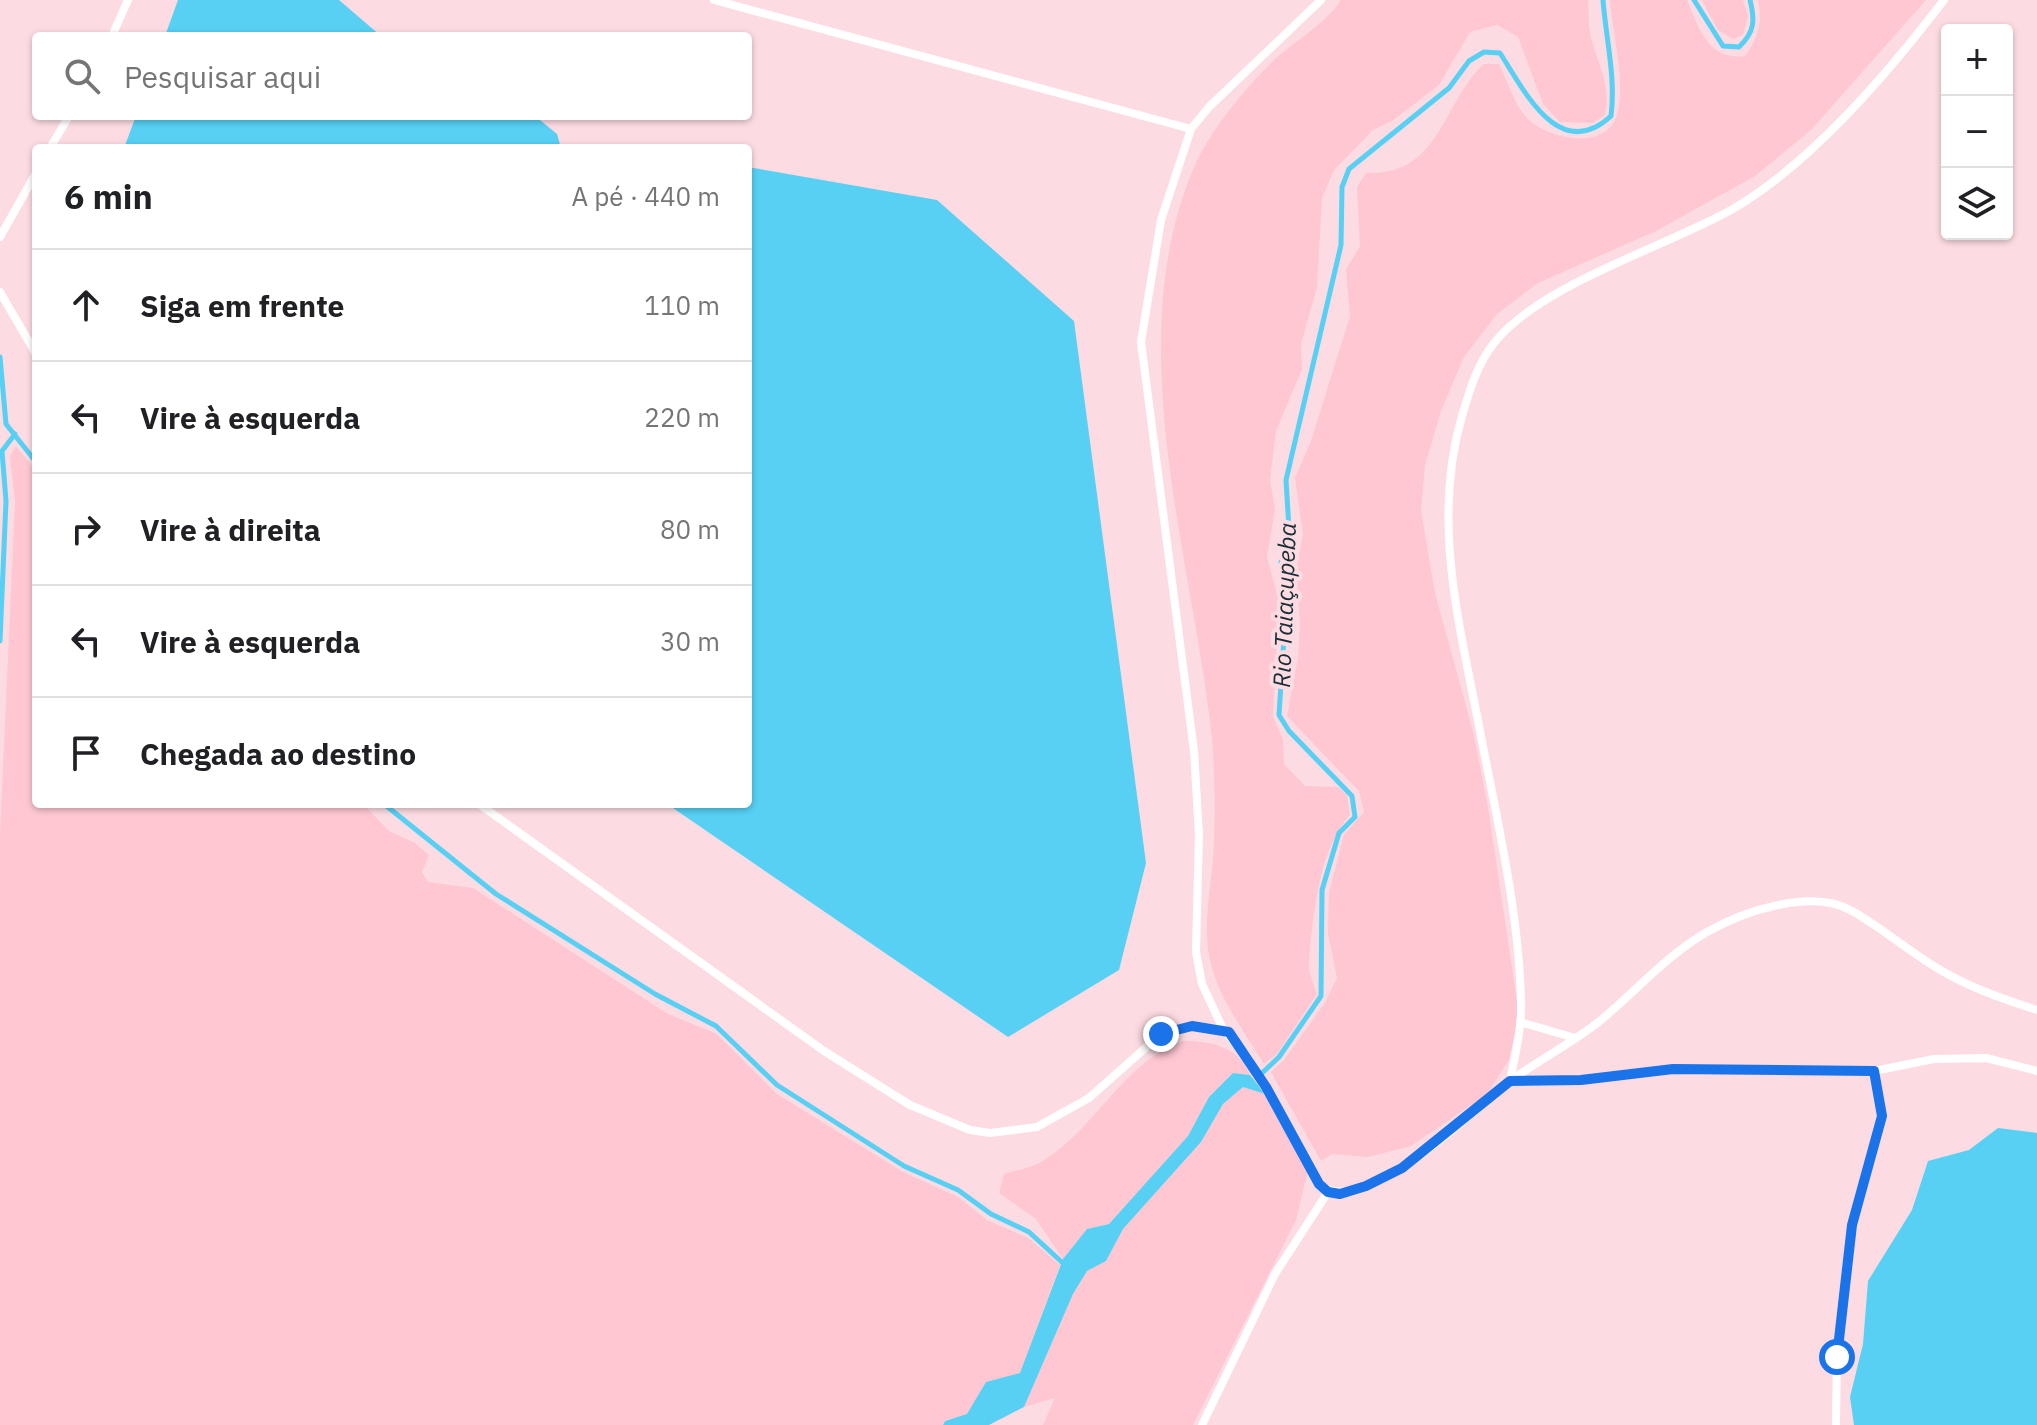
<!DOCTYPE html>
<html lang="pt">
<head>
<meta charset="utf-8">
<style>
	body { margin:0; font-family:"IBM Plex Sans",sans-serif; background:#f2f2f2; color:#202124 }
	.controls { position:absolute; right:24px; top:24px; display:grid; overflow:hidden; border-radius:8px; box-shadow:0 2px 6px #0004 }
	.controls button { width:72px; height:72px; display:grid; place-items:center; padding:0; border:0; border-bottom:2px solid #e0e0e0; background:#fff; color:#202124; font:40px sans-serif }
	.stop { position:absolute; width:24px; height:24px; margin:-18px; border:6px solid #1a73e8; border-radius:50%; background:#fff }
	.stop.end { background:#1a73e8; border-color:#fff; box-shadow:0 2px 8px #0008 }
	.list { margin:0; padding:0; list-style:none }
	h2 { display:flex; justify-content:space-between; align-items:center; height:104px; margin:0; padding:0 32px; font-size:34px }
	h2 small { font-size:26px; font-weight:400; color:#757577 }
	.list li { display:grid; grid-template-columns:52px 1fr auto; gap:24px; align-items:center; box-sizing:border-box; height:112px; padding:0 32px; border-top:2px solid #e0e0e0 }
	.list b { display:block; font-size:30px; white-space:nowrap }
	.list em { font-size:26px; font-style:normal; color:#757577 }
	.icon { flex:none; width:44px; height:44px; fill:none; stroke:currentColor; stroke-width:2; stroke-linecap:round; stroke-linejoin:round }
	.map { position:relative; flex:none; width:2037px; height:1425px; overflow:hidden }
	.search { position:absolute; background:#fff; box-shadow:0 2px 6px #0004; left:32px; top:32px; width:720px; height:88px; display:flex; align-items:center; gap:20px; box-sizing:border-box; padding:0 28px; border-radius:8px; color:#757577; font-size:30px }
	.panel { position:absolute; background:#fff; box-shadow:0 2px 6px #0004; left:32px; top:144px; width:720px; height:664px; border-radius:8px }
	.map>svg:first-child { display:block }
	.green { fill:#fec7d1 }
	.water { fill:#57d0f4 }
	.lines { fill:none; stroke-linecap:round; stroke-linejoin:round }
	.stream { stroke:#57d0f4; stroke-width:5 }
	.service { stroke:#fff; stroke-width:8 }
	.route { stroke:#1a73e8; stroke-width:10 }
	.labels { text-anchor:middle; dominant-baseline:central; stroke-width:8; stroke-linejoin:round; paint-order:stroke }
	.water-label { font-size:24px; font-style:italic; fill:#192d34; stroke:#fcdce2 }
</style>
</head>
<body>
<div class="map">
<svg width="2037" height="1425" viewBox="0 0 2037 1425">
	<rect width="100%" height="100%" fill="#fcdce2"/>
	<path class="green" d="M 1341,0 L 1588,0 C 1589,11 1588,22 1590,33 C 1596,62 1612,85 1605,115 L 1593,123 L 1560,122 L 1543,104 L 1518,37 L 1497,25 L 1470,32 L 1439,85 L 1392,121 L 1373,130 L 1334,170 L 1322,198 L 1317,287 L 1301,344 L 1302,369 L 1276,431 L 1270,480 L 1275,510 L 1267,557 L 1279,601 L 1273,717 L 1283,739 L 1284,764 L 1305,786 L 1338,787 L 1347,795 L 1350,815 C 1319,848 1312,919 1309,964 C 1308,973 1314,985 1317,994 L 1277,1054 L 1264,1064 C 1246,1034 1222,1003 1212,968 C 1200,928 1213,883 1214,842 C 1215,809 1215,772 1212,739 C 1193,558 1120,348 1192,172 C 1209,131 1243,91 1274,60 C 1297,39 1323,26 1341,0 Z
		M 1610,0 L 1687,0 C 1699,28 1708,61 1745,56 C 1758,38 1763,23 1758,0 L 1926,0 L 1811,130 L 1755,176 L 1656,231 L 1538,283 L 1497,314 L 1464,357 L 1441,411 L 1425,465 L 1421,510 L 1435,593 L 1474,735 L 1488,807 L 1519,1014 L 1509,1060 L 1487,1094 L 1411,1146 L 1368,1157 L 1332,1154 L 1321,1161 L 1271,1072 L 1284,1060 L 1325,1003 L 1337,978 L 1328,933 L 1329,893 L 1344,835 L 1364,812 L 1359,791 L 1287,716 L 1298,658 L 1300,623 L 1296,570 L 1303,534 L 1295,478 L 1311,441 L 1350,316 L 1346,270 L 1360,246 L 1357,187 L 1366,173 C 1441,176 1442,102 1484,64 L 1499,64 C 1507,80 1515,106 1527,118 C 1547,139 1606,152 1617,115 C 1626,83 1613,35 1610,0 Z
		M 1702,0 L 1743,0 L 1748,16 L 1743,35 L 1733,39 L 1718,30 Z
		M 16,446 L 36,471 L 36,804 L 363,804 L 389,831 L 415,843 L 429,855 L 422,872 L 428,882 L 473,888 L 668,1014 L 717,1034 L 777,1094 L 903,1172 L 958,1197 L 987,1220 L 1028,1238 L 1060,1265 L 1020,1374 L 986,1382 L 967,1415 L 945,1420 L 943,1425 L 0,1425 L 0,835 L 15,502 L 10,456 Z
		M 1183,1041 C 1211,1041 1238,1046 1250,1075 L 1233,1073 L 1209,1097 L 1188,1136 L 1109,1224 L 1087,1229 L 1063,1259 L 1036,1219 L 999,1193 L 1004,1174 C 1015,1170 1029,1169 1039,1163 C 1096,1131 1120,1064 1183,1041 Z
		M 1243,1087 L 1265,1094 L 1308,1170 L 1296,1220 L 1193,1425 L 1043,1425 L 1055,1398 L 1024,1407 L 1073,1294 L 1087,1271 L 1106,1261 L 1123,1229 L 1201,1142 L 1223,1104 Z"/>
	<path class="water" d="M 178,0 L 339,0 L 381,36 L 165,36 Z
		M 136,116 L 535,116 L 557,134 L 561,148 L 124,148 Z
		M 748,167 L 937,200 L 1074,321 L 1146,863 L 1119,970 L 1008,1037 L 667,804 L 748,804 Z
		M 1233,1073 L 1250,1075 L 1265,1094 L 1243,1087 L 1223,1104 L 1201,1142 L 1123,1229 L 1106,1261 L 1087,1271 L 1073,1294 L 1024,1407 L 989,1425 L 943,1425 L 945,1421 L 967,1414 L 986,1382 L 1020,1373 L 1063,1259 L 1087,1229 L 1109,1224 L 1188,1136 L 1209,1097 Z
		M 1998,1128 L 2037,1133 L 2037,1425 L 1854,1425 L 1850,1397 L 1863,1344 L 1868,1281 L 1912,1210 L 1928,1161 L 1969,1150 Z"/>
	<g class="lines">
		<path class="stream" d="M 1694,0 L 1723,46 L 1739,47 C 1755,32 1755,20 1750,0
			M 0,357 L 6,424 L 36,462
			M 0,641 L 6,501 L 2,451 L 15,434
			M 384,804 L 496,894 L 655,994 L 716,1026 L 777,1085 L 904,1166 L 958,1190 L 991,1214 L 1029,1232 L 1065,1265
			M 1259,1076 L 1279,1057 L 1321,996 L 1322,890 L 1339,833 L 1355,817 L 1352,796 L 1289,731 L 1279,715 L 1286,607 L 1281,562 L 1289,529 L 1286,480 L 1341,245 L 1342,187 L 1349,169 L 1449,88 L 1469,61 L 1484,52 L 1500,53 C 1524,90 1559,164 1611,116 C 1616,78 1606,39 1603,0"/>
		<path class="service" d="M 714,0 L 1191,129 L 1209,107 L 1321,0
			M 1944,0 C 1888,73 1811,164 1731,210 C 1663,248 1541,284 1494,343 C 1477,365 1470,389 1462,416 C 1431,522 1460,626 1480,731 C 1497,820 1519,911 1521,1002 C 1522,1028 1515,1055 1510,1081 L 1581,1080 L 1673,1069 L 1874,1071 L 1934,1059 L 1986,1058 L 2037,1071
			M 112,36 L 128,0
			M 1191,129 L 1161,220 L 1141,342 L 1194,751 L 1199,834 L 1196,952 L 1202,984 L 1223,1029
			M 50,148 L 69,116
			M 0,237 L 36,173
			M 0,292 L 36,354
			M 479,804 L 824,1051 L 910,1105 L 970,1130 L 990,1133 L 1037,1127 L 1089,1098 L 1161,1034 L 1192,1026 L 1223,1029 L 1247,1056 L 1319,1184 C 1362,1222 1475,1108 1510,1081 C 1539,1060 1572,1043 1600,1021 C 1636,991 1667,955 1707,932 C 1744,911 1812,888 1852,911 C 1881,927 1908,951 1937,968 C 1968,987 2003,999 2037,1010
			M 1520,1022 L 1575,1038
			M 1202,1425 L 1275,1274 L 1328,1192
			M 1836,1425 L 1837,1357 L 1852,1225 L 1882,1116 L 1874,1071"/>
	</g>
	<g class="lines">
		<path class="route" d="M 1161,1034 L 1192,1026 L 1229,1032 L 1266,1087 L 1319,1184 L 1328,1192 L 1340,1194 L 1366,1186 L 1402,1168 L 1510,1081 L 1581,1080 L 1673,1069 L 1874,1071 L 1882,1116 L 1852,1225 L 1837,1357"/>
	</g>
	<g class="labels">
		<g class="water-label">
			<text transform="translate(1284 605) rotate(-88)">Rio Taiaçupeba</text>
		</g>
	</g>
</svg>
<div class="controls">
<button>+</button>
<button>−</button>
<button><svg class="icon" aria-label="layers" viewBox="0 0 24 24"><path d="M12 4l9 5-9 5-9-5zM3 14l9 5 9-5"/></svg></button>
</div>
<div class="stop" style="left:1837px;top:1357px"></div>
<div class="stop end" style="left:1161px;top:1034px"></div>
<div class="search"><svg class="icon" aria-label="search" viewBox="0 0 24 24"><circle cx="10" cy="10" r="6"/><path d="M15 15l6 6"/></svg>Pesquisar aqui</div>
<section class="panel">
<h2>6 min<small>A pé · 440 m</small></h2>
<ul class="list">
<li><svg class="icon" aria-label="ahead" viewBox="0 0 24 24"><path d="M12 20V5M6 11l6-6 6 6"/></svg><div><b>Siga em frente</b></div><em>110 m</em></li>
<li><svg class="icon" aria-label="left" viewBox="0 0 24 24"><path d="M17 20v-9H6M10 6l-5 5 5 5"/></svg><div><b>Vire à esquerda</b></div><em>220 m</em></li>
<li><svg class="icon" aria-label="right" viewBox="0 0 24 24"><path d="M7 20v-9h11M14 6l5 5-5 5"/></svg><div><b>Vire à direita</b></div><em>80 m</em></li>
<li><svg class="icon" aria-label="left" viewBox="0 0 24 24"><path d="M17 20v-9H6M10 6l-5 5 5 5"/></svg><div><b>Vire à esquerda</b></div><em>30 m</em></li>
<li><svg class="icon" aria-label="arrive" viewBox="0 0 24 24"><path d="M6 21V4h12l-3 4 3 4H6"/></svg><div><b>Chegada ao destino</b></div></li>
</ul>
</section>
</div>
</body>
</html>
